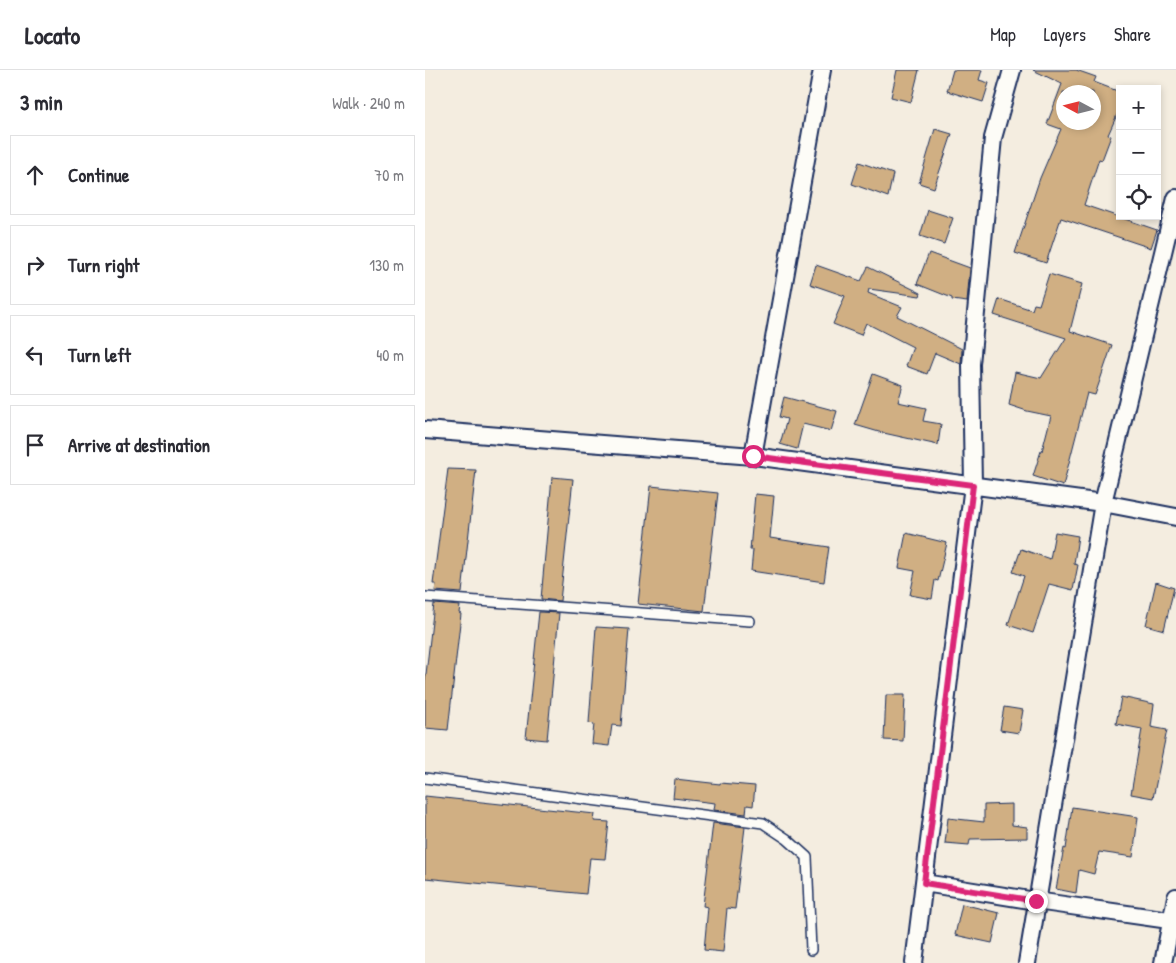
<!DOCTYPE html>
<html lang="en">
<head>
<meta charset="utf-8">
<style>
	body { margin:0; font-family:"Patrick Hand",sans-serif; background:#f2f2f3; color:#2b2b33 }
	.controls { position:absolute; right:15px; top:15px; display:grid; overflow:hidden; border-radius:0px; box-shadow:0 2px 8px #0003 }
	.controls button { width:45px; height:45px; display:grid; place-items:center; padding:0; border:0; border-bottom:1px solid #e1e1e2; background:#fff; color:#2b2b33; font:25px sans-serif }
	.compass { position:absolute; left:631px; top:15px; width:45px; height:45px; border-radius:50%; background:#fff; box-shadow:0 2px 8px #0003; rotate:277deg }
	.stop { position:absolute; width:15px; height:15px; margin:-11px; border:4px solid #db2777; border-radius:50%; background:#fff }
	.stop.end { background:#db2777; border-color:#fff; box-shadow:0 1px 5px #0008 }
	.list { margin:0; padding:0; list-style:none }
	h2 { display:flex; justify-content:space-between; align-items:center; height:65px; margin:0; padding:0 20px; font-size:21px }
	h2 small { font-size:16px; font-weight:400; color:#7c7c81 }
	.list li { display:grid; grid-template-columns:32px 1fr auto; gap:15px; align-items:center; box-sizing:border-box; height:80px; margin:0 10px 10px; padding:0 10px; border:1px solid #e1e1e2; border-radius:0px }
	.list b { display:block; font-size:19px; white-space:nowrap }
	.list em { font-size:16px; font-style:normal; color:#7c7c81 }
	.icon { flex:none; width:28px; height:28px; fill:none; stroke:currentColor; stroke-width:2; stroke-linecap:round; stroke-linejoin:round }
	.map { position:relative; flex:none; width:751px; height:893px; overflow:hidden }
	header { display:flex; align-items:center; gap:30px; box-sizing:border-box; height:70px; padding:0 25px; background:#fff; border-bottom:1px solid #e1e1e2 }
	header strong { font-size:24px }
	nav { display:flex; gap:28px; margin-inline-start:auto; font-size:18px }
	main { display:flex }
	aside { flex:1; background:#fff }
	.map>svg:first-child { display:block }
	.building { fill:#d0af83; stroke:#1b2f5e; fill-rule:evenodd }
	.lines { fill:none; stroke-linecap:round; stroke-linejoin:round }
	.lane-casing { stroke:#1b2f5e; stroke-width:12 }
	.street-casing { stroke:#1b2f5e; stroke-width:20 }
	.lane { stroke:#fdfcf7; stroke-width:9 }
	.street { stroke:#fdfcf7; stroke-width:16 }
	.route { stroke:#db2777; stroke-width:6 }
</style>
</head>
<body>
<header>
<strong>Locato</strong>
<nav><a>Map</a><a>Layers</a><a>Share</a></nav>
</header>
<main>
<aside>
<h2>3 min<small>Walk · 240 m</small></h2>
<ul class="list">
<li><svg class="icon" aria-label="ahead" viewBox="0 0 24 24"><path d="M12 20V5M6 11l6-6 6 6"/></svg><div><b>Continue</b></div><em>70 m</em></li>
<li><svg class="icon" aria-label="right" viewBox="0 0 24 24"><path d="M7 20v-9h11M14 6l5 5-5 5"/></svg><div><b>Turn right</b></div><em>130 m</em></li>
<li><svg class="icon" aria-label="left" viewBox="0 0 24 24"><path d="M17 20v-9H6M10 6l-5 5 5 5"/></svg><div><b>Turn left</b></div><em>40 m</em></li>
<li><svg class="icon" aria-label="arrive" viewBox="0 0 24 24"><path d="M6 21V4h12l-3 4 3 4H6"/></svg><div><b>Arrive at destination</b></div></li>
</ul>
</aside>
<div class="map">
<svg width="751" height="893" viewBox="0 0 751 893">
	<rect width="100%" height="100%" fill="#f4ede0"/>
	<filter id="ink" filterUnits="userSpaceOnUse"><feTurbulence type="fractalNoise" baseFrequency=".02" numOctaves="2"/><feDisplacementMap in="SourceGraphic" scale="10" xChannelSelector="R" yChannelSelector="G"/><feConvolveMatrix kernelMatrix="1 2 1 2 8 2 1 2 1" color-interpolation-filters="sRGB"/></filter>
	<g filter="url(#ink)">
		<path class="building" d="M 472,0 L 494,0 L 486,32 L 466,27 Z
			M 528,0 L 557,0 L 554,10 L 564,13 L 558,32 L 522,21 Z
			M 608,0 L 651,0 L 671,7 L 669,12 L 695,22 L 695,38 L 683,65 L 686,66 L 677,90 L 674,89 L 659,135 L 732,160 L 726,178 L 636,148 L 621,193 L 590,183 L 615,108 L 636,59 L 622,54 L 637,14 ZM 638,22 L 668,22 L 668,52 L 638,52 Z
			M 510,59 L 527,64 L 509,118 L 494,113 Z
			M 434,92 L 468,104 L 463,127 L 427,114 Z
			M 503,140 L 528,148 L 519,174 L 495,166 Z
			M 504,183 L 545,198 L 542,232 L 527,230 L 527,228 L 492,214 Z
			M 391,195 L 436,211 L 443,197 L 496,223 L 495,226 L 444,219 L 443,223 L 477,237 L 472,246 L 537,279 L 536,294 L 510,283 L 502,304 L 481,296 L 488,277 L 441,253 L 436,265 L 408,254 L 420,226 L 385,214 Z
			M 624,204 L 657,214 L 645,261 L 687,275 L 670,325 L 662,323 L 638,416 L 608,406 L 616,381 L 617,381 L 626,346 L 602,341 L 584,335 L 590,302 L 616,308 L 641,268 L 569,245 L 574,229 L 607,240 L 609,234 L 614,235 Z
			M 448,304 L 478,315 L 473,332 L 501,338 L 498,351 L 516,354 L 513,375 L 454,362 L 430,355 Z
			M 359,327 L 412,341 L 406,361 L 378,354 L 372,379 L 355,374 L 362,349 L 354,347 Z
			M 23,399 L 51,400 L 37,523 L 10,521 L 11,514 L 8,514 Z
			M 127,407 L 148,409 L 135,531 L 116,529 Z
			M 226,416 L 293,423 L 279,541 L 213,534 Z
			M 330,424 L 349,426 L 345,468 L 404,477 L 399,512 L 326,501 L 328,480 L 325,480 Z
			M 630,462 L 653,466 L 649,494 L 653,495 L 648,520 L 624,514 L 608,563 L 583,555 L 599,506 L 588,502 L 596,479 L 625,489 Z
			M 481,463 L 522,473 L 513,511 L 510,510 L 507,529 L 485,525 L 490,501 L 474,498 Z
			M 731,512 L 749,518 L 739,560 L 721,555 Z
			M 9,534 L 35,536 L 34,543 L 36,544 L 23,660 L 0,658 L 0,613 Z
			M 114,542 L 134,543 L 122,670 L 101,668 Z
			M 171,557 L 204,559 L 196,656 L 187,655 L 184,676 L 167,674 L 169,654 L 164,653 Z
			M 461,625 L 480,625 L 478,671 L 459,670 Z
			M 696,627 L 729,634 L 726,657 L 742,660 L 728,728 L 706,724 L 717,659 L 691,654 Z
			M 579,637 L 598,640 L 594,663 L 575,660 Z
			M 250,709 L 295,714 L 295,713 L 330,716 L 328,736 L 322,735 L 321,744 L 289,740 L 290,733 L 248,728 Z
			M 0,726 L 170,744 L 169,751 L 184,752 L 180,789 L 165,788 L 161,824 L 0,808 Z
			M 587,734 L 587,755 L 602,757 L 602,768 L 545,769 L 544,775 L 520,773 L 523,748 L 559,752 L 559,735 Z
			M 647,737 L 713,747 L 708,787 L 674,782 L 669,804 L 654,800 L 651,823 L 631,819 L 639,778 L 641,779 Z
			M 288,753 L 320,757 L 310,839 L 302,838 L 298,882 L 279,880 L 283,837 L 278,836 Z
			M 537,834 L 574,843 L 567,873 L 530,865 Z"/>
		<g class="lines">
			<g class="lane-casing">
				<path id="lane" d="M 0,527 L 325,551
					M 0,708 L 338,753 L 362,769 L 382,787 L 386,880"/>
			</g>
			<g class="street-casing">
				<path id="street" d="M 0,360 L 328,386 L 678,433 L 751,447
					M 328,386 L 397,0
					M 499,813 L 611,831 L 751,851
					M 489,893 L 548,415 L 546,294 L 568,68 L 587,0
					M 602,893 L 678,433 L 751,128
					M 738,893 L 751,827"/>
			</g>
			<use href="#lane" class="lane"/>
			<use href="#street" class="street"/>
		</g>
	</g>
	<g class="lines" filter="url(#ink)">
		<path class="route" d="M 328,386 L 548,415 L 499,813 L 611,831"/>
	</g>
</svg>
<div class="controls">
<button>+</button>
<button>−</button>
<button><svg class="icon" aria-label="locate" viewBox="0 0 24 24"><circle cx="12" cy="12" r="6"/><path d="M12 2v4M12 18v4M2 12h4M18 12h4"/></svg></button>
</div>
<svg class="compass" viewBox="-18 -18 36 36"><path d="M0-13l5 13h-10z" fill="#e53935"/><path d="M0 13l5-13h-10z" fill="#7c7c81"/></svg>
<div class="stop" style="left:328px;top:386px"></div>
<div class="stop end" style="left:611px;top:831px"></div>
</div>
</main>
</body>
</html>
